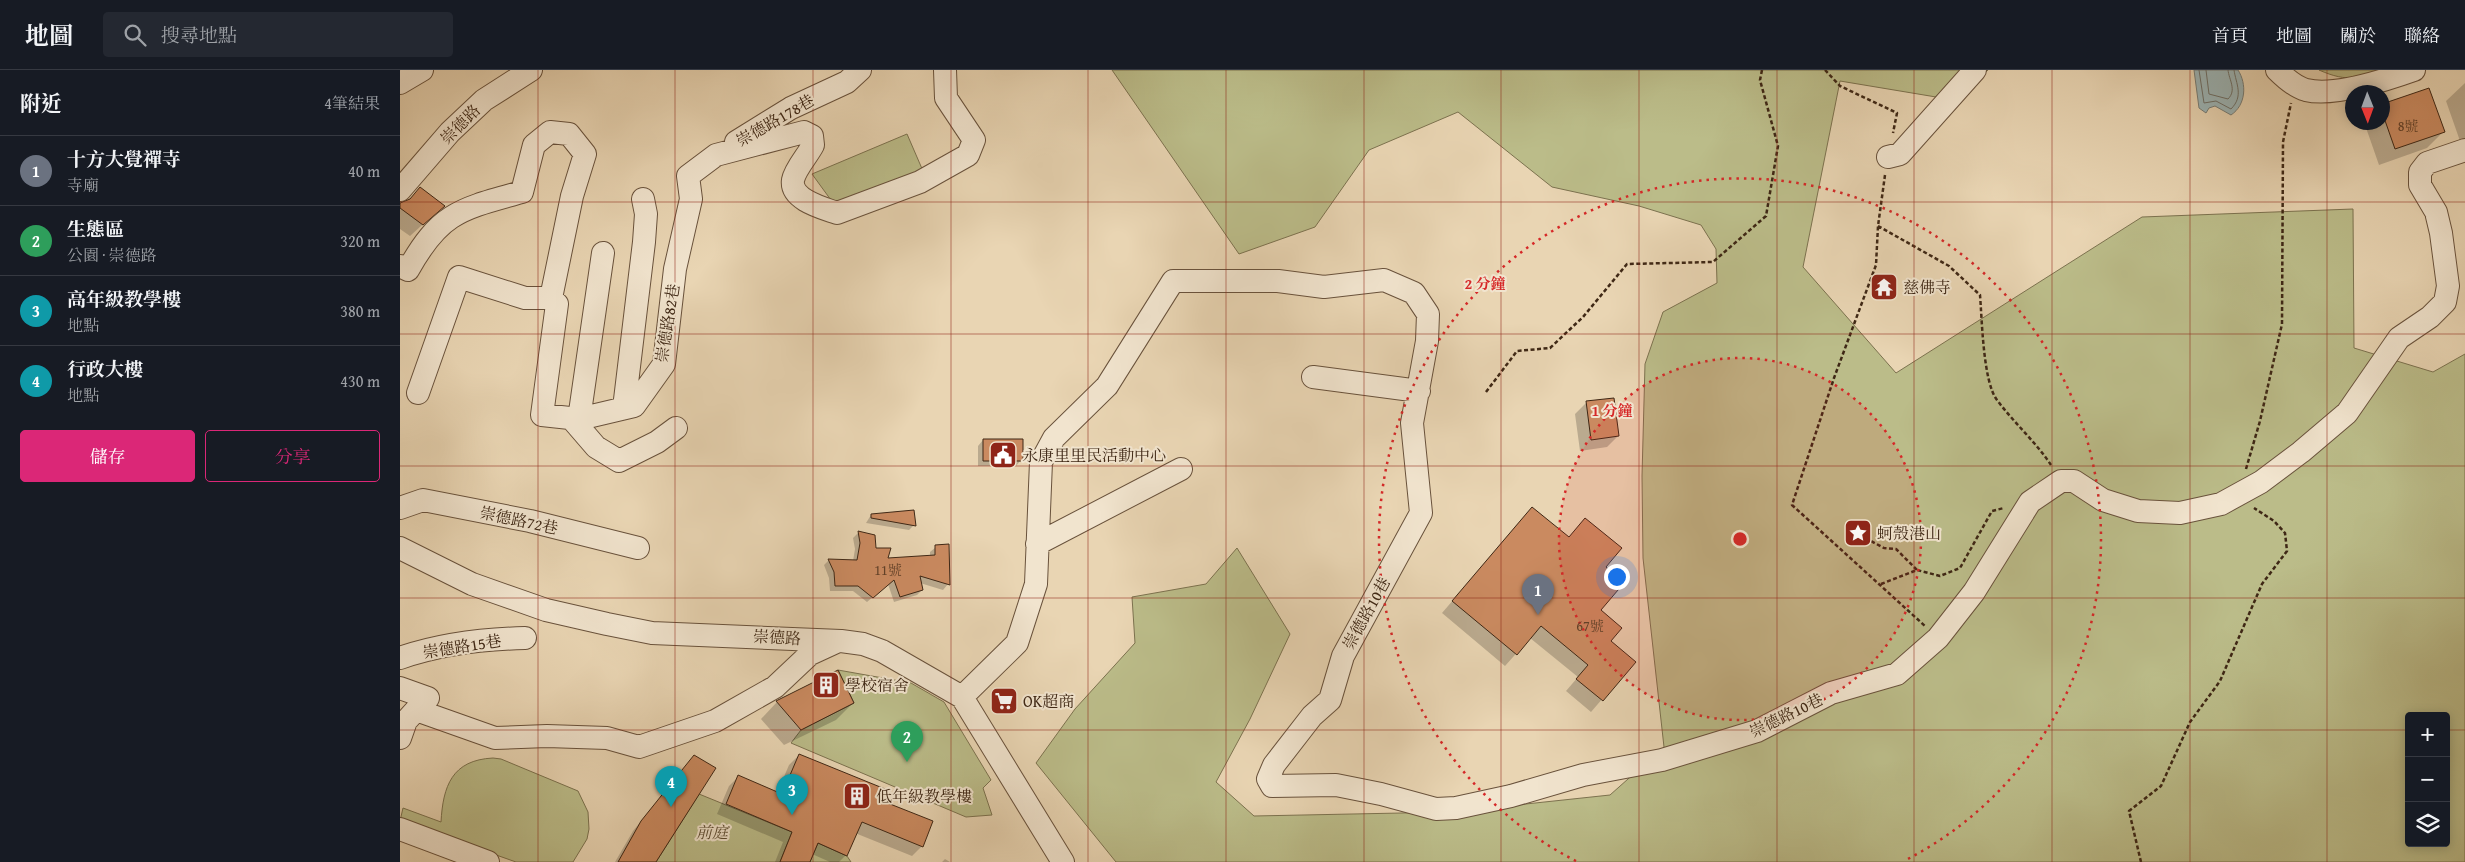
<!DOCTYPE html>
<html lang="zh-TW">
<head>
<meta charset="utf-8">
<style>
	body { margin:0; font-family:"Gentium Book Plus","Noto Serif TC",serif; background:#242831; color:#f1f3f6 }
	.controls { position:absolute; right:15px; bottom:15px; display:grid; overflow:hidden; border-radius:5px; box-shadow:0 2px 12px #0003 }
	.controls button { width:45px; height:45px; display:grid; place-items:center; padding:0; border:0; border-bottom:1px solid #363941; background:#171b24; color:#f1f3f6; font:25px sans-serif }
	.compass { position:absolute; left:1945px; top:15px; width:45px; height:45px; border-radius:50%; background:#171b24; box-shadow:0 2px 12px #0003; rotate:179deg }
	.you { position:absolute; left:1216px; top:506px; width:18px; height:18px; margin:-12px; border:4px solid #fff; border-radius:50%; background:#1a73e8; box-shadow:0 0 0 8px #1a73e833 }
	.badge { display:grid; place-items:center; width:32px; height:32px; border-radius:50%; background:#db2777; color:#fff; font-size:16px; font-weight:700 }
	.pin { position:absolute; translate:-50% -41px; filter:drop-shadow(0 1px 2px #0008) }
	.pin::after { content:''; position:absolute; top:26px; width:18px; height:15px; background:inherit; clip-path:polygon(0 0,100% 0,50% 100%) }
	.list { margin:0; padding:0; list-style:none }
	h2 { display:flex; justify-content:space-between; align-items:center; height:65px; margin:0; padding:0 20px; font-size:21px }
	h2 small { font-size:16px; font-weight:400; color:#9ea1a6 }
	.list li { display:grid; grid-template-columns:32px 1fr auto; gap:15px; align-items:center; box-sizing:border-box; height:70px; padding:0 20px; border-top:1px solid #363941 }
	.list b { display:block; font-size:19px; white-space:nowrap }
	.list p { margin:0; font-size:16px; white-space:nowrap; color:#9ea1a6 }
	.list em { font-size:16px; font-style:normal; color:#9ea1a6 }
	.actions { display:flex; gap:10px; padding:15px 20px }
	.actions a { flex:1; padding:11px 0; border:1px solid #db2777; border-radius:5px; text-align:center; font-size:18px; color:#db2777 }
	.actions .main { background:#db2777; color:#fff }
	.icon { flex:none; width:28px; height:28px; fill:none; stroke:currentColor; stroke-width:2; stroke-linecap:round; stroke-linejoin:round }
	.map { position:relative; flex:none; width:2065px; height:792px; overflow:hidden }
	header { display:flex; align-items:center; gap:30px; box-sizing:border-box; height:70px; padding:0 25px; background:#171b24; border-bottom:1px solid #363941 }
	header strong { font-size:24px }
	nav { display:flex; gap:28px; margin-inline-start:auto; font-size:18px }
	.search { width:350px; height:45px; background:#242831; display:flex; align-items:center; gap:12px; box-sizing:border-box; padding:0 18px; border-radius:5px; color:#9ea1a6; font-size:19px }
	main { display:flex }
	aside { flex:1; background:#171b24 }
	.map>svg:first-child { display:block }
	.green { fill:#bbbc89; stroke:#7c724f; fill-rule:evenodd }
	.water { fill:#9cb6b8; stroke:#767d77 }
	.shadow { fill:#0003 }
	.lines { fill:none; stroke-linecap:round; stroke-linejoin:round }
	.shore { stroke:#6d6e66; stroke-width:1 }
	.building { fill:#ca8a60; stroke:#3e2715 }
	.minor-casing { stroke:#69523c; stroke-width:24 }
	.path { stroke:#3e2715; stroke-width:2.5; stroke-dasharray:4 2.5; stroke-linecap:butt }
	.minor { stroke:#f1e4ce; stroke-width:22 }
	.grid { fill:none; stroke:#8f2418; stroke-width:1; stroke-opacity:0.55 }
	.ring { fill:none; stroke:#d62828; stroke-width:2.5; stroke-dasharray:2.5 5 }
	.labels { text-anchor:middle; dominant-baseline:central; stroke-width:4; stroke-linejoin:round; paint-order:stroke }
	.number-label { font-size:14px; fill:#614028 }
	.street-label { font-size:16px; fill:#3e2715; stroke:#f1e4ce }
	.poi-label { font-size:16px; fill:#3e2715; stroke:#f1e4ce; text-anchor:start }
	.park-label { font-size:16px; font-style:italic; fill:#5d4c32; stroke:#f1e4ce }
	.centre { fill:#d62828; stroke:#f1e4ce; stroke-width:2.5 }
	.ring-label { font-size:15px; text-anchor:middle; font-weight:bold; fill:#d62828; stroke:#f1e4ce; stroke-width:4; stroke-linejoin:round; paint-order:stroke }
</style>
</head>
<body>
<header>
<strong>地圖</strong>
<div class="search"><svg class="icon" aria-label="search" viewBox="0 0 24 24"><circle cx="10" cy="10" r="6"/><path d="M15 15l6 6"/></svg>搜尋地點</div>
<nav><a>首頁</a><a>地圖</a><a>關於</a><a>聯絡</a></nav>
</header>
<main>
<aside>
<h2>附近<small>4筆結果</small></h2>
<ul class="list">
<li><span class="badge" style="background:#6b7280">1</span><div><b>十方大覺禪寺</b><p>寺廟</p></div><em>40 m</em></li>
<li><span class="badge" style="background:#2e9e5b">2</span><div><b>生態區</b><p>公園 · 崇德路</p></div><em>320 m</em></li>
<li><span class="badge" style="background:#0f9aa8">3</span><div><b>高年級教學樓</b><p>地點</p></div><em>380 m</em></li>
<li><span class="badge" style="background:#0f9aa8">4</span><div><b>行政大樓</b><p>地點</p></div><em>430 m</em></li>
</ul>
<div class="actions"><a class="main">儲存</a><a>分享</a></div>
</aside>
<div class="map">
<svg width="2065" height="792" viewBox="0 0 2065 792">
	<rect width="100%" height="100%" fill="#e9d5b3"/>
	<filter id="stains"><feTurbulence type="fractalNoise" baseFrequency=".004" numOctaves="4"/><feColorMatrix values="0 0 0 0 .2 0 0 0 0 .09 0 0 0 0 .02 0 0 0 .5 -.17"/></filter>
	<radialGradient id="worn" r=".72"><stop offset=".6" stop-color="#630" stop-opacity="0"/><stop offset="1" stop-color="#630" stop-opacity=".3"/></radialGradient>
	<path class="green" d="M 712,0 L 1588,0 L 1554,30 L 1440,11 L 1403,197 L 1496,303 L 1742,147 L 1953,139 L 1954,278 L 2033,302 L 2065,284 L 2065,792 L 716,792 L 636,693 L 675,639 L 735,573 L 732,527 L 806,514 L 837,478 L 890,564 L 850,649 L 816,712 L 854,746 L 1051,742 L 1210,725 L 1264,677 L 1243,488 L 1242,406 L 1245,294 L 1263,242 L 1317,213 L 1316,179 L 1301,155 L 1239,136 L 1152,117 L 1058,42 L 969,80 L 915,157 L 839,184 ZM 2009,646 L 2046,646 L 2046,773 L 2009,773 Z
		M 1919,0 L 1990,0 C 1961,8 1948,13 1919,0 Z
		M 507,64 L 523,101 L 436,137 L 412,104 Z
		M 438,600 L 511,613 L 544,632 L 591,710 L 583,718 L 592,745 L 566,747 L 391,673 L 401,660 L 454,633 Z
		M 93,688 L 101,689 L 178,721 L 188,742 L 189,759 L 187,769 L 173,792 L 116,792 L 0,751 L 3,738 L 41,752 C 43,716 52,690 93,688 Z
		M 299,724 L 392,762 L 380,792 L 256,792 Z
		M 418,773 L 447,786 L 451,792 L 410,792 Z"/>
	<path class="water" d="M 1794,0 L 1838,0 C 1847,14 1846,35 1831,45 L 1815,36 L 1809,38 L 1806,43 L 1799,38 Z"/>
	<path class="shadow" d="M 2065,13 L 2065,70 L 2060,71 L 2046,31 Z
		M 1982,35 L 2043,62 L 2027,78 L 1979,95 L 1964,52 L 1982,52 Z
		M 20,119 L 43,136 L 10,166 L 0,159 L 0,134 L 5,133 Z
		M 1187,332 L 1218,366 L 1207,377 L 1180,381 L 1175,344 Z
		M 583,370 L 621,390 L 616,396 L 578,396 L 578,376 Z
		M 1132,438 L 1168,468 L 1185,449 L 1204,497 L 1199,541 L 1209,571 L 1234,592 L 1191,642 L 1166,621 L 1178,607 L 1130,568 L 1105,596 L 1042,543 Z
		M 471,445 L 514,455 L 509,460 L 466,453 Z
		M 458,463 L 474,466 L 475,479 L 486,489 L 530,487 L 530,482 L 536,477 L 548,514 L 543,520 L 520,513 L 522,520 L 517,525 L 494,532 L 488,514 L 467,532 L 453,521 L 430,521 L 429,508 L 424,495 L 429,490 L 453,491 L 455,479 L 453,468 Z
		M 437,602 L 453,633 L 436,650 L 384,675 L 361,649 L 377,632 Z
		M 399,685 L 483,733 L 522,776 L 512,786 L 455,763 L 446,785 L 439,792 L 430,792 L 412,784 L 409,792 L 375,792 L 383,772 L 317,744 L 329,716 L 338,707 L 377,723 L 389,695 Z
		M 294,686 L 255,792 L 215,792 L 233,761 Z
		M 545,789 L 550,792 L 542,792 Z"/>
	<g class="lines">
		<path class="shore" d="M 1799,0 L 1804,33 L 1816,31 L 1831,39 C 1844,26 1836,14 1834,0
			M 1806,0 L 1809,24 L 1828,29 C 1837,20 1829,10 1828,0"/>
	</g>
	<path class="building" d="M 2029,18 L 2045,62 L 1995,79 L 1982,42 L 1982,34 Z
		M 20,117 L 45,136 L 23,155 L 0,138 L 0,133 L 10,129 Z
		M 1214,328 L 1219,366 L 1191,370 L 1186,331 Z
		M 583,369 L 623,369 L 623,391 L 583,391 Z
		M 1132,437 L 1169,467 L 1185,448 L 1222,478 L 1206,497 L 1224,513 L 1201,540 L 1222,558 L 1211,571 L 1236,592 L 1203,631 L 1176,609 L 1188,595 L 1141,556 L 1117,585 L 1052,531 Z
		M 514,440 L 516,456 L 471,448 L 471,444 Z
		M 458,461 L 475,465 L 476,478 L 491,478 L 488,488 L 535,485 L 535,475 L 549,474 L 550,515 L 520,506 L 523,520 L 500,527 L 494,510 L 473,528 L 458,516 L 435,516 L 434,502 L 428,489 L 457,490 L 460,473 Z
		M 438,600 L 454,633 L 401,660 L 376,631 Z
		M 399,684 L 490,721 L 485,732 L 533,751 L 523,777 L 462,752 L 447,786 L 418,773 L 410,792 L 380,792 L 392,762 L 326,734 L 338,705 L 382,724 Z
		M 294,685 L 316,698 L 256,792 L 218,792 L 241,751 Z"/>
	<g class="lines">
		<g class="minor-casing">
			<path id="minor" d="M 1877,0 C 1885,8 1895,17 1906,20 C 1935,27 1986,10 2014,0
				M 0,13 L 22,0
				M 336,72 L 391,38 L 447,12 L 460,0
				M 1488,87 L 1500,84 L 1575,0
				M 0,120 L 50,62 L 84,30 L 131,0
				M 0,196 L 8,200 C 40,142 61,139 122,122 L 134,75 L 150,62 L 169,64 L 185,84 L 172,126 L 151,228 L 157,234 L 142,345 L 179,349 L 234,336 L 264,294 L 275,199 L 291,129 L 288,106 L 316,85 L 404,62 L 412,66 L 413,75 C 408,85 395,99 393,110 C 390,130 423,138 437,143 L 520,112 L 568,85 L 574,70 L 546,28 L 545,0
				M 913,307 L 1019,321
				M 18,323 L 59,207 L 125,228 L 151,228
				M 224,338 L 244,172 L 246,144 L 243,129
				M 171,348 L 196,377 L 219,391 L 257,372 L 276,358
				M 179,349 L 203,183
				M 0,438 L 23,430 L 130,451 L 238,478
				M 637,474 L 781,399
				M 0,478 L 72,514 L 146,540 L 207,554 L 252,563 L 441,571 L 463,574 L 482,581 L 562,627 L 663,792
				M 0,588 C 40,574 83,569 125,568
				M 0,618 L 28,628 L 16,640
				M 562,627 L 617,573 L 636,514 L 641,392 L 654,368 L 707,316 L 773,211 L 878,211 L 924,217 L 984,210 L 1014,223 L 1028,244 L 1027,271 L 1012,353 L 1021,443 L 943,586 L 930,630 L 912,646 L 874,695 L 868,709 L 872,716 L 936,715 L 981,724 L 1036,739 L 1056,738 L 1111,726 L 1183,705 L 1262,690 L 1357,661 L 1431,623 L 1497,604 L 1538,568 L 1574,522 L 1630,432 L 1661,411 L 1674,411 L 1703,430 L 1738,441 L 1780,443 L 1821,434 L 1861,412 L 1901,382 L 1947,343 L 1999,268 L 2030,247 L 2045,232 L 2048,216 L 2041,163 L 2036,142 L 2020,115 L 2020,102 L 2027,93 L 2065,80
				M 0,668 L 6,651 L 16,640 L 95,668 L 147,666 L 207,668 L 239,677 L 315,651 L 375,617 L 410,584 L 436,572
				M 0,759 L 88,792"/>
		</g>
		<path class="path" d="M 1425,0 L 1440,16 L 1497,43 L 1493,63
			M 1485,105 L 1478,156 L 1476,195 L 1434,308 L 1392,435 L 1525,556
			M 1478,156 L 1549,196 L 1580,225 C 1582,249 1583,312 1597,330 C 1614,353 1635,371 1651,395
			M 1086,322 L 1117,281 L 1150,278 L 1183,247 L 1227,194 L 1313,192 L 1366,146 L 1378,76 L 1360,10 L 1362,0
			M 1846,399 L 1860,351 L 1882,254 L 1883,72 L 1891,33
			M 1454,462 L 1484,478 L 1496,479 L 1517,500
			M 1481,514 L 1517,500 L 1540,506 L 1560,498 L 1592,441 L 1604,438
			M 1741,792 L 1729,741 L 1761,716 L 1790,652 L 1820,611 L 1862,514 L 1887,481 L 1885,463 L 1874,451 L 1854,438"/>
		<use href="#minor" class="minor"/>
	</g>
	<path class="grid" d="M 138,0 L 138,792M 275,0 L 275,792M 413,0 L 413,792M 551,0 L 551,792M 688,0 L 688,792M 826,0 L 826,792M 964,0 L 964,792M 1101,0 L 1101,792M 1239,0 L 1239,792M 1377,0 L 1377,792M 1514,0 L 1514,792M 1652,0 L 1652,792M 1790,0 L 1790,792M 1927,0 L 1927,792M 0,132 L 2065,132M 0,264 L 2065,264M 0,396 L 2065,396M 0,528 L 2065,528M 0,660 L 2009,660M 2046,660 L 2065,660"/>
	<circle cx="1340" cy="469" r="181" fill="#d62828" fill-opacity=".12"/>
	<g class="ring">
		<circle cx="1340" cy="469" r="181"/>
		<path d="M1176 791A361 361 0 1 1 1504 791"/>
	</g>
	<defs>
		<g id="temple-square" transform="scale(1.4375)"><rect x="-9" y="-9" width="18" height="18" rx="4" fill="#8f2418" stroke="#f1e4ce"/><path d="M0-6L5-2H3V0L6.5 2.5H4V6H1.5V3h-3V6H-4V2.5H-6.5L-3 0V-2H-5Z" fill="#fff"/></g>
		<g id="civic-square" transform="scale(1.4375)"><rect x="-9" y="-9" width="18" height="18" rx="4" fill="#8f2418" stroke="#f1e4ce"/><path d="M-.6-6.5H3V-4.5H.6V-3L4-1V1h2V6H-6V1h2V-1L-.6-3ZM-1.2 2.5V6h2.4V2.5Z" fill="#fff"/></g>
		<g id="sight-square" transform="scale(1.4375)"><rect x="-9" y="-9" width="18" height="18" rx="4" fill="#8f2418" stroke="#f1e4ce"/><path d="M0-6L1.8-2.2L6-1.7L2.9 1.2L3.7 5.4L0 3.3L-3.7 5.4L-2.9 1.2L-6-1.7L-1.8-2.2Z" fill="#fff"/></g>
		<g id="building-square" transform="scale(1.4375)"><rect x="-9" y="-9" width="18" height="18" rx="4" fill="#8f2418" stroke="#f1e4ce"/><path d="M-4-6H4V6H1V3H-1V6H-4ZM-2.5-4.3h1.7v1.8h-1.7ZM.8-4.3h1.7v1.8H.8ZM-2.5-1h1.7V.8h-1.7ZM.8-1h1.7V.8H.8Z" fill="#fff"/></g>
		<g id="supermarket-square" transform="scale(1.4375)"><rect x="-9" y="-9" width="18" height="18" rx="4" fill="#8f2418" stroke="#f1e4ce"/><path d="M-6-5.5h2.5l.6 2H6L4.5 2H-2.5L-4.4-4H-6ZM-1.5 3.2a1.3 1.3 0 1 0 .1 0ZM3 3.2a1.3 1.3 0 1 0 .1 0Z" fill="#fff"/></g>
	</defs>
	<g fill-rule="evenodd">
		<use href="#temple-square" x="1484" y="217"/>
		<use href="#civic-square" x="603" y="385"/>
		<use href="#sight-square" x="1458" y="463"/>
		<use href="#building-square" x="426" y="615"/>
		<use href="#supermarket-square" x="604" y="631"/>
		<use href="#building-square" x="457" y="726"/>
	</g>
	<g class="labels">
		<g class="number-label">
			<text x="2008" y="56">8號</text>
			<text x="488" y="500">11號</text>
			<text x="1190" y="556">67號</text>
		</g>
		<g class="street-label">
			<text transform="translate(375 50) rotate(-30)">崇德路178巷</text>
			<text transform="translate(60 54) rotate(-45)">崇德路</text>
			<text transform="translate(267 253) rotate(-81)">崇德路82巷</text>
			<text transform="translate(119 450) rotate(12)">崇德路72巷</text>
			<text transform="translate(966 543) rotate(-61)">崇德路10巷</text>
			<text transform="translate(377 567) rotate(3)">崇德路</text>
			<text transform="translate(62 576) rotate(-9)">崇德路15巷</text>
			<text transform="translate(1386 645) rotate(-26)">崇德路10巷</text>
		</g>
		<g class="poi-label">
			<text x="1503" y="217">慈佛寺</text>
			<text x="622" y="385">永康里里民活動中心</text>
			<text x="1477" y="463">蚵殼港山</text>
			<text x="445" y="615">學校宿舍</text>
			<text x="623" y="631">OK超商</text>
			<text x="476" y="726">低年級教學樓</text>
		</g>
		<g class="park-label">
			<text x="312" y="762">前庭</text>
		</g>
	</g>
	<circle cx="1340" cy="469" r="8" class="centre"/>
	<g class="ring-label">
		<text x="1085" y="219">2 分鐘</text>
		<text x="1212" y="346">1 分鐘</text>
	</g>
	<rect width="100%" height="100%" filter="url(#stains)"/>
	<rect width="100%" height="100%" fill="url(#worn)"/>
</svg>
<div class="controls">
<button>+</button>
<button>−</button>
<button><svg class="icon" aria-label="layers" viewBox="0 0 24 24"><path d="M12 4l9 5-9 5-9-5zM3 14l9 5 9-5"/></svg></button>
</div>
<svg class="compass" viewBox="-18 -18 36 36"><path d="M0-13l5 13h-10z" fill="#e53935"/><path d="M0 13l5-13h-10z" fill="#9ea1a6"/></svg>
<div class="you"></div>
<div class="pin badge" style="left:1138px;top:545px;background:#6b7280">1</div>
<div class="pin badge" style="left:507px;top:692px;background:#2e9e5b">2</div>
<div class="pin badge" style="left:392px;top:745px;background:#0f9aa8">3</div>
<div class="pin badge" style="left:271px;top:737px;background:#0f9aa8">4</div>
</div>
</main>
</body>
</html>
